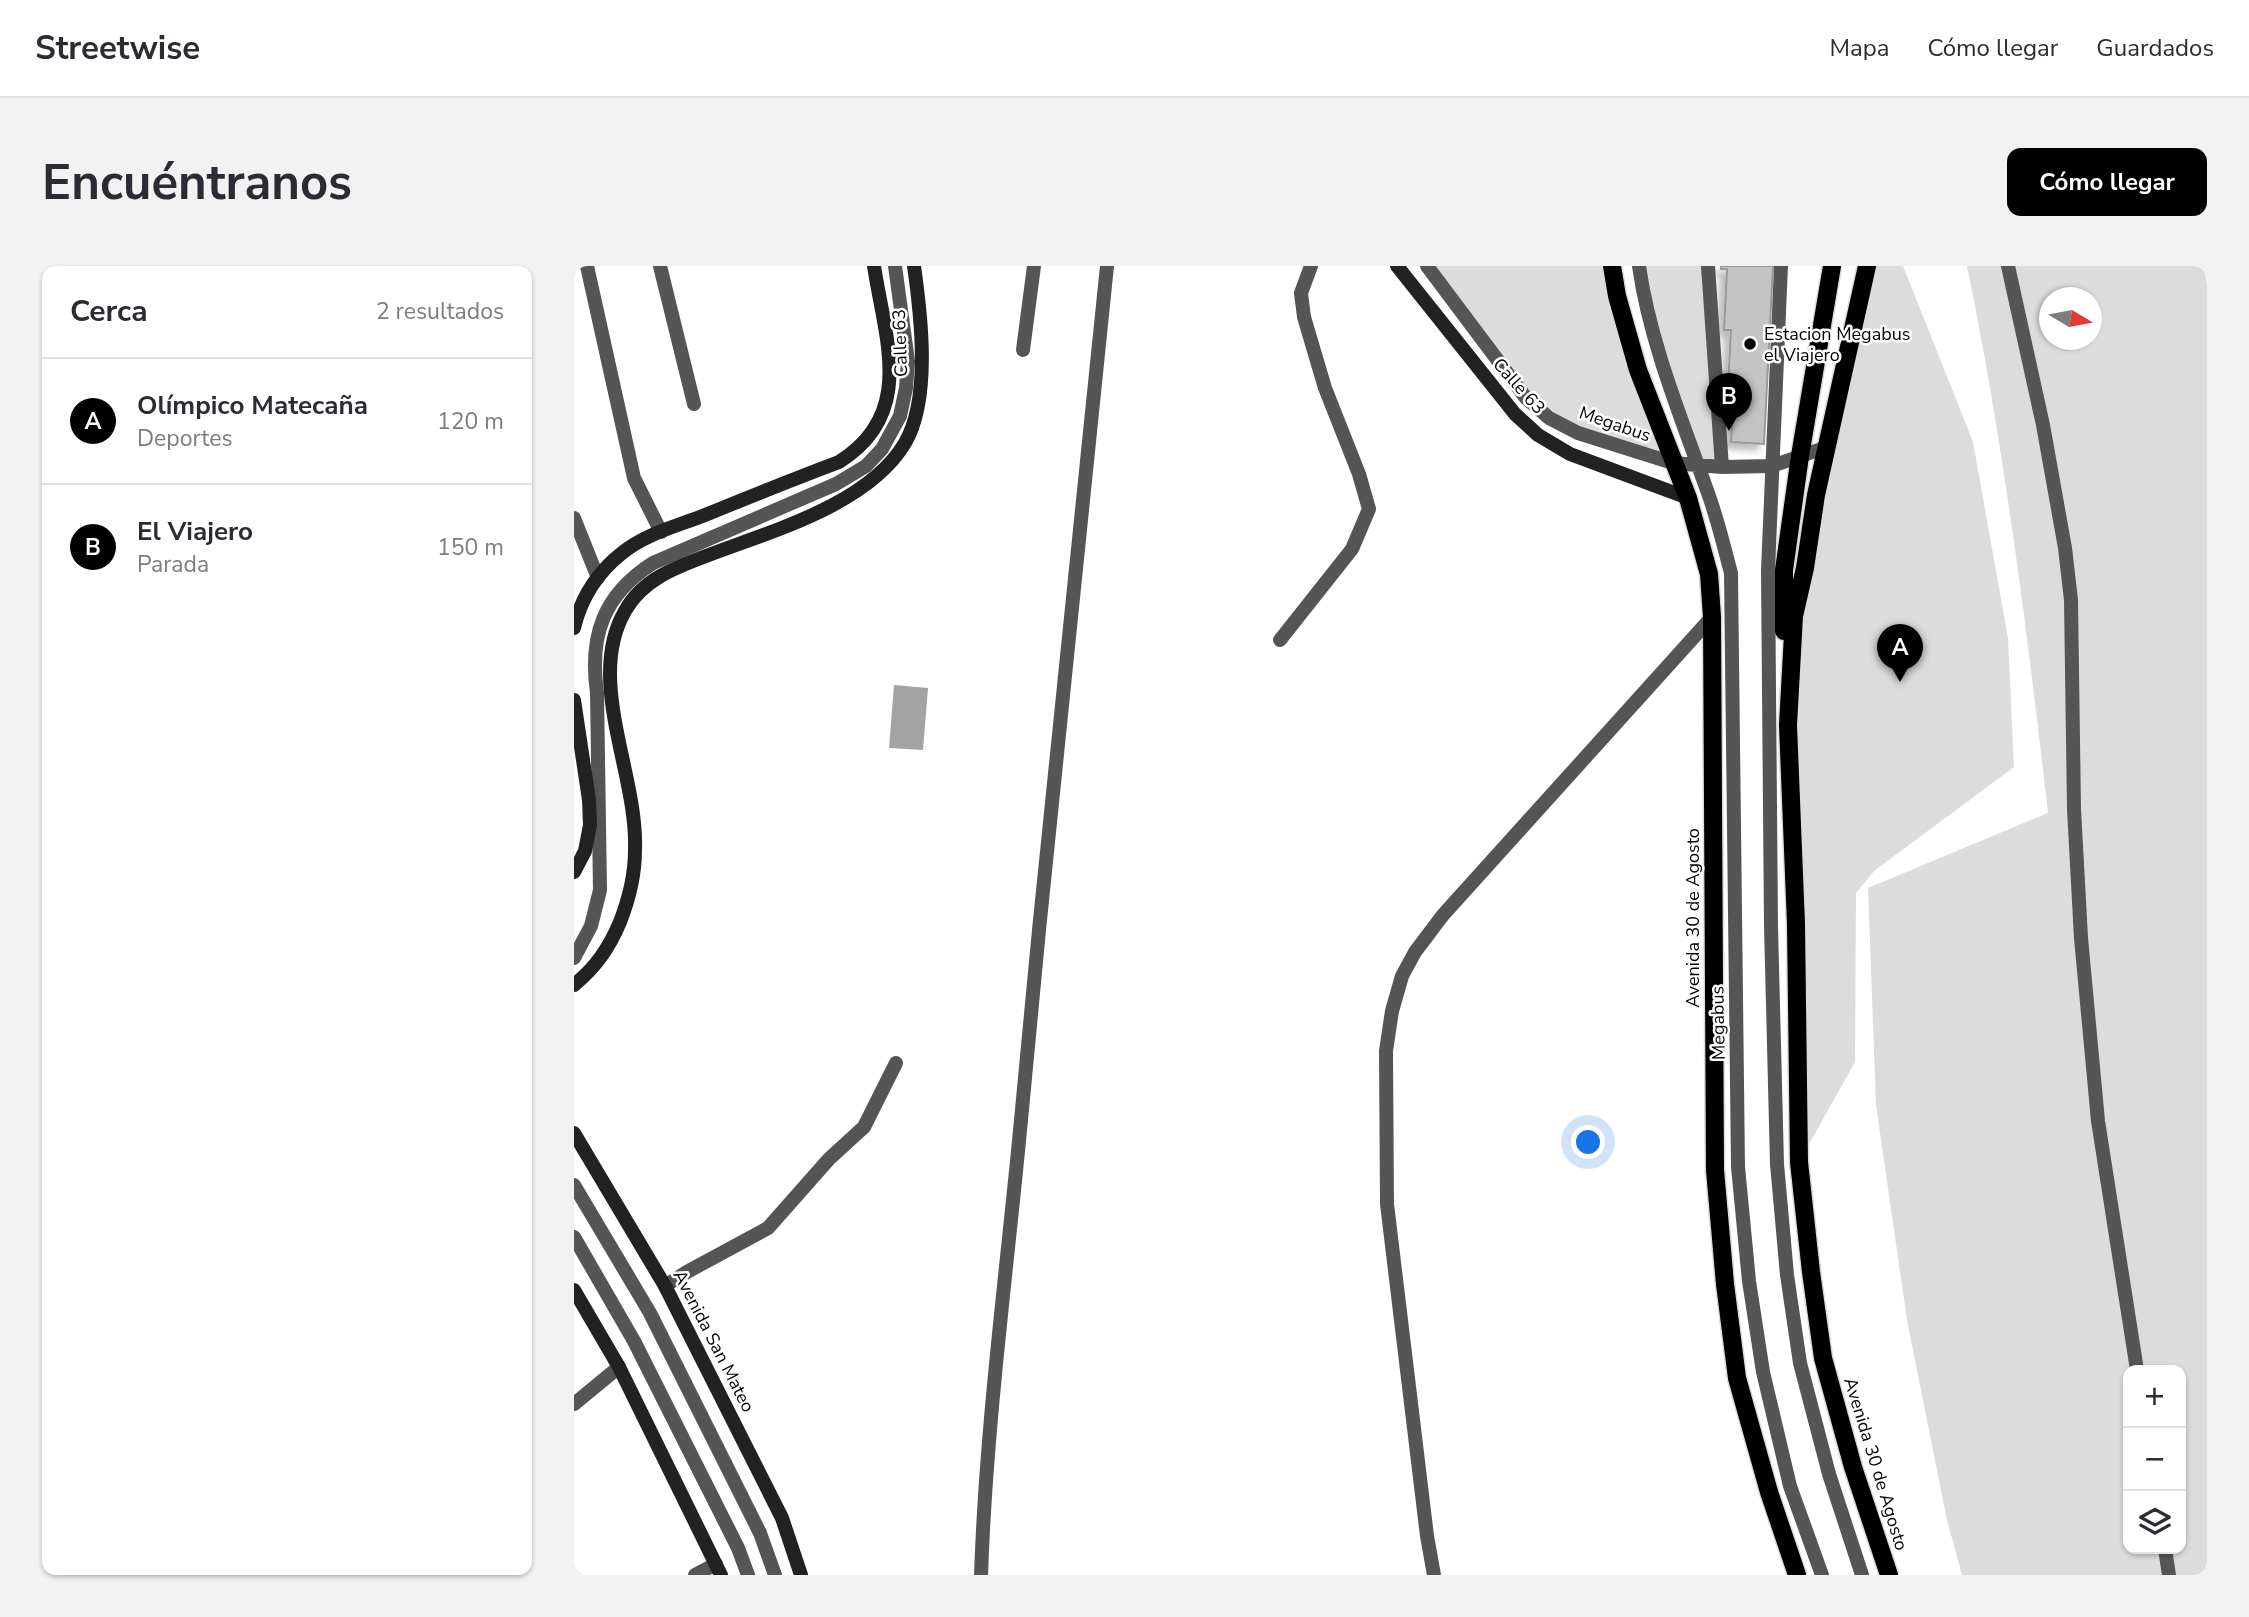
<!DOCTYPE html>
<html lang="es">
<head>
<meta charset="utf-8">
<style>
	body { margin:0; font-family:"Nunito Sans",sans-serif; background:#f2f2f3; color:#2b2b33 }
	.controls { position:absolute; right:21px; bottom:21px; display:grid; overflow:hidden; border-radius:14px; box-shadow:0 2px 5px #0004 }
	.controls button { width:63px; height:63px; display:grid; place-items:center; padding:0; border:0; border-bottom:2px solid #e1e1e2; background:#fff; color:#2b2b33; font:35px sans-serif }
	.compass { position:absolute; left:1465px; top:21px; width:63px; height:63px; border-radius:50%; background:#fff; box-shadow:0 2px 5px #0004; rotate:100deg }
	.you { position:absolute; left:1015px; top:877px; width:24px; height:24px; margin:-18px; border:5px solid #fff; border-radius:50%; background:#1a73e8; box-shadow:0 0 0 10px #1a73e833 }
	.badge { display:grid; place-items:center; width:46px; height:46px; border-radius:50%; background:#000; color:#fff; font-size:23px; font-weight:700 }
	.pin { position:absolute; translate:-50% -58px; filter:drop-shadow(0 2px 4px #0008) }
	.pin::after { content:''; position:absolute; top:37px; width:24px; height:21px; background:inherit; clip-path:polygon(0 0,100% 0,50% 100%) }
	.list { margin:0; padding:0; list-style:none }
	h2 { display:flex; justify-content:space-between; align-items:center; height:91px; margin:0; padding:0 28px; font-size:30px }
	h2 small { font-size:23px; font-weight:400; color:#7c7c81 }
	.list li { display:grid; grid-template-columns:46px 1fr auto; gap:21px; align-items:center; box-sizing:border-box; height:126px; padding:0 28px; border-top:2px solid #e1e1e2 }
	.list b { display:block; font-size:26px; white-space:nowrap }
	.list p { margin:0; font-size:23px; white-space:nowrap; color:#7c7c81 }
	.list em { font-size:23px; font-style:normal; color:#7c7c81 }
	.icon { flex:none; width:38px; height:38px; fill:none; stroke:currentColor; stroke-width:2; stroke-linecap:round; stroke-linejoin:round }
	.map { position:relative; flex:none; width:1633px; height:1309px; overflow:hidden; border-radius:14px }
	header { display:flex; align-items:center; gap:42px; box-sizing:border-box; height:98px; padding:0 35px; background:#fff; border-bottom:2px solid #e1e1e2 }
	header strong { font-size:33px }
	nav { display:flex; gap:38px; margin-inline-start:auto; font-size:24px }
	.intro { display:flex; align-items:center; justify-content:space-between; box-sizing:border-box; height:168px; padding:0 42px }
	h1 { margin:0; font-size:49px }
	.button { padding:18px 32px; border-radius:14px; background:#000; color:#fff; font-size:24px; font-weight:700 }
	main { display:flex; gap:42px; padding:0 42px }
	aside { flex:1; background:#fff; border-radius:14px; box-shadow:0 2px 5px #0004 }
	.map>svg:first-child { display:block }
	.green { fill:#dcdcdc; fill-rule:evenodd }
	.water { fill:#a3a3a3 }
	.building { fill:#c4c4c4; stroke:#999; stroke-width:2; filter:url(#shadow) }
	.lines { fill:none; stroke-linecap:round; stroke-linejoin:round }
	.primary-casing { stroke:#dbdbdb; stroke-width:21 }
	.lane { stroke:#555; stroke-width:14 }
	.street { stroke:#555; stroke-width:14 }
	.secondary { stroke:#222; stroke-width:14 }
	.primary { stroke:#000; stroke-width:18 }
	.poi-dot { fill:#000; stroke:#fff; stroke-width:2.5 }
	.labels { text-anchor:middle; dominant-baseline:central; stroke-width:5; stroke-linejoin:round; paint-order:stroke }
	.poi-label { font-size:18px; fill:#000; stroke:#fff; text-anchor:start }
	.street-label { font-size:18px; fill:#000; stroke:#fff }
</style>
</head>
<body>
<header>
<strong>Streetwise</strong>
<nav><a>Mapa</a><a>Cómo llegar</a><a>Guardados</a></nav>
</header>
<div class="intro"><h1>Encuéntranos</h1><a class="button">Cómo llegar</a></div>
<main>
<aside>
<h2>Cerca<small>2 resultados</small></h2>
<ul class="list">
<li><span class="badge">A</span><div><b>Olímpico Matecaña</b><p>Deportes</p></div><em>120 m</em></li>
<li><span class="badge">B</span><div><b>El Viajero</b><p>Parada</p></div><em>150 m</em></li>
</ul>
</aside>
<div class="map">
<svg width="1633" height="1309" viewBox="0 0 1633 1309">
	<defs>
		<filter id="shadow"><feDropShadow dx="-6" dy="6" stdDeviation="3.5" flood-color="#0004"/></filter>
	</defs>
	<rect width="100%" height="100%" fill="#fff"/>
	<path class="green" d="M 853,0 L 1038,0 L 1099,197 L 975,152 Z
		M 1065,0 L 1134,0 L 1148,201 L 1123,200 Z
		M 1293,0 L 1329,0 L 1399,176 L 1434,372 L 1440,501 L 1300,605 L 1282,627 L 1281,796 L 1225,896 L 1220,350 Z
		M 1393,0 L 1630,0 L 1633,19 L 1633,1309 L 1388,1309 L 1373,1254 L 1333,1054 L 1302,839 L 1294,622 L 1474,547 C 1453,364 1430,180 1393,0 ZM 1476,32 L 1518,32 L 1518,74 L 1476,74 ZM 1554,1104 L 1607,1104 L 1607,1283 L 1554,1283 Z"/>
	<path class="water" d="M 320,419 L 354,422 L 349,484 L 315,482 Z"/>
	<path class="building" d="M 1147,0 L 1199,0 L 1190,178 L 1157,176 L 1160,120 L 1154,120 L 1157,64 L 1150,64 L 1153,3 L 1147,3 Z"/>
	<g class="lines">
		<g class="primary-casing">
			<path id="primary" d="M 1038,0 L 1043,30 L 1064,104 L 1114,232 L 1135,308 L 1138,351 L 1141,904 L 1151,1018 L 1163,1112 L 1195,1226 L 1223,1309
				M 1293,0 L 1242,229 L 1231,302 L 1220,350 L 1214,459 L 1222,658 L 1225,896 L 1237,1006 L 1249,1092 L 1279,1201 L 1315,1309
				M 1210,365 L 1210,304 L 1226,190 L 1258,0"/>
		</g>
		<path class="lane" d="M 13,0 L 60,212 L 87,266
			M 86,0 L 120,138
			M 853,0 L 952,132 L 975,152 L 1004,167 L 1099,197 L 1148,201 L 1198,200 L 1253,181
			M 1065,0 C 1076,78 1109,156 1135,230 C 1144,255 1150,281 1157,307 L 1164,901 L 1175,1015 L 1189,1106 L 1216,1220 L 1248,1309
			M 1134,0 L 1148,201
			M 1207,0 L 1194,304 L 1197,660 L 1203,898 L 1213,1009 L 1226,1097 L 1255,1208 L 1288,1309
			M 1434,0 L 1469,159 L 1491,282 L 1497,334 L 1500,543 L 1507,672 L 1524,855 L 1563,1104
			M 449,84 L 460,0
			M 0,252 L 24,312
			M 706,374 L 778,283 L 795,243 L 785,208 L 751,122 L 730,51 L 727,27 L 737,0
			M 0,692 L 17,660 L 26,624 L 23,427 C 15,370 29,329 79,297 L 262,218 L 292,200 L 308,183 L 326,150 L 332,122 L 334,95 L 321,0
			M 0,919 L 76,1047 L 186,1267 L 201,1309
			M 0,971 L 60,1075 L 164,1282 L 174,1309
			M 91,1020 L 111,1007 L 194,962 L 255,893 L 290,861 L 322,797
			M 0,1138 L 45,1101
			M 1591,1283 L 1595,1309
			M 121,1309 L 142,1298"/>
		<path class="street" d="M 407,1309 C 412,1164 431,1019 445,875 C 472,583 502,291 533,0
			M 860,1309 L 853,1270 L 813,938 L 812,785 L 818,745 L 828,710 L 841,686 L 869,649 L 1138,351"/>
		<path class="secondary" d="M 823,0 L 941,148 L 964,169 L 996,188 L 1114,232
			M 0,362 C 7,332 24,306 48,287 C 71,268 103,260 131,249 C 175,231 220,213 265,196 C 342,148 311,73 300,0
			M 0,434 L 15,534 L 16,559 L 11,585 L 0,606
			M 0,719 C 22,701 35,682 46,656 C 55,633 61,608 61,584 C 64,508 11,414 51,345 C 68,314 100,302 132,290 C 197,265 294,239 331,177 C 357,133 347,49 340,0
			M 0,867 L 91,1020 L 208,1252 L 227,1309
			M 0,1024 L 45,1101 L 147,1309"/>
		<use href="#primary" class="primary"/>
	</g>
	<circle class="poi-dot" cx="1176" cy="78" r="7"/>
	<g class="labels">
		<g class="poi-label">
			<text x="1190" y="68">Estacion Megabus<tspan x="1190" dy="21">el Viajero</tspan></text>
		</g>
		<g class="street-label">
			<text transform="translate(326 77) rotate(-92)">Calle 63</text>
			<text transform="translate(945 120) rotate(48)">Calle 63</text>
			<text transform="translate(1041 158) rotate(19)">Megabus</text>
			<text transform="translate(1119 652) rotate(-90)">Avenida 30 de Agosto</text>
			<text transform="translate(1144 757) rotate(-91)">Megabus</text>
			<text transform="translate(140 1075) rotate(63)">Avenida San Mateo</text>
			<text transform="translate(1302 1198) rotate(73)">Avenida 30 de Agosto</text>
		</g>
	</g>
</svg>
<div class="controls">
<button>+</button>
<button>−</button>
<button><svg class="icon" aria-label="layers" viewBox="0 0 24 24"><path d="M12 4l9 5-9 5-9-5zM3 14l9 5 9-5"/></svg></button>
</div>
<svg class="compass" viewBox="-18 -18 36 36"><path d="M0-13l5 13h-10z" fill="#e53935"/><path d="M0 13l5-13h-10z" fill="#7c7c81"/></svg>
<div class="you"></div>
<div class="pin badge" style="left:1326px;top:416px">A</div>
<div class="pin badge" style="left:1155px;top:165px">B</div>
</div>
</main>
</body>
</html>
